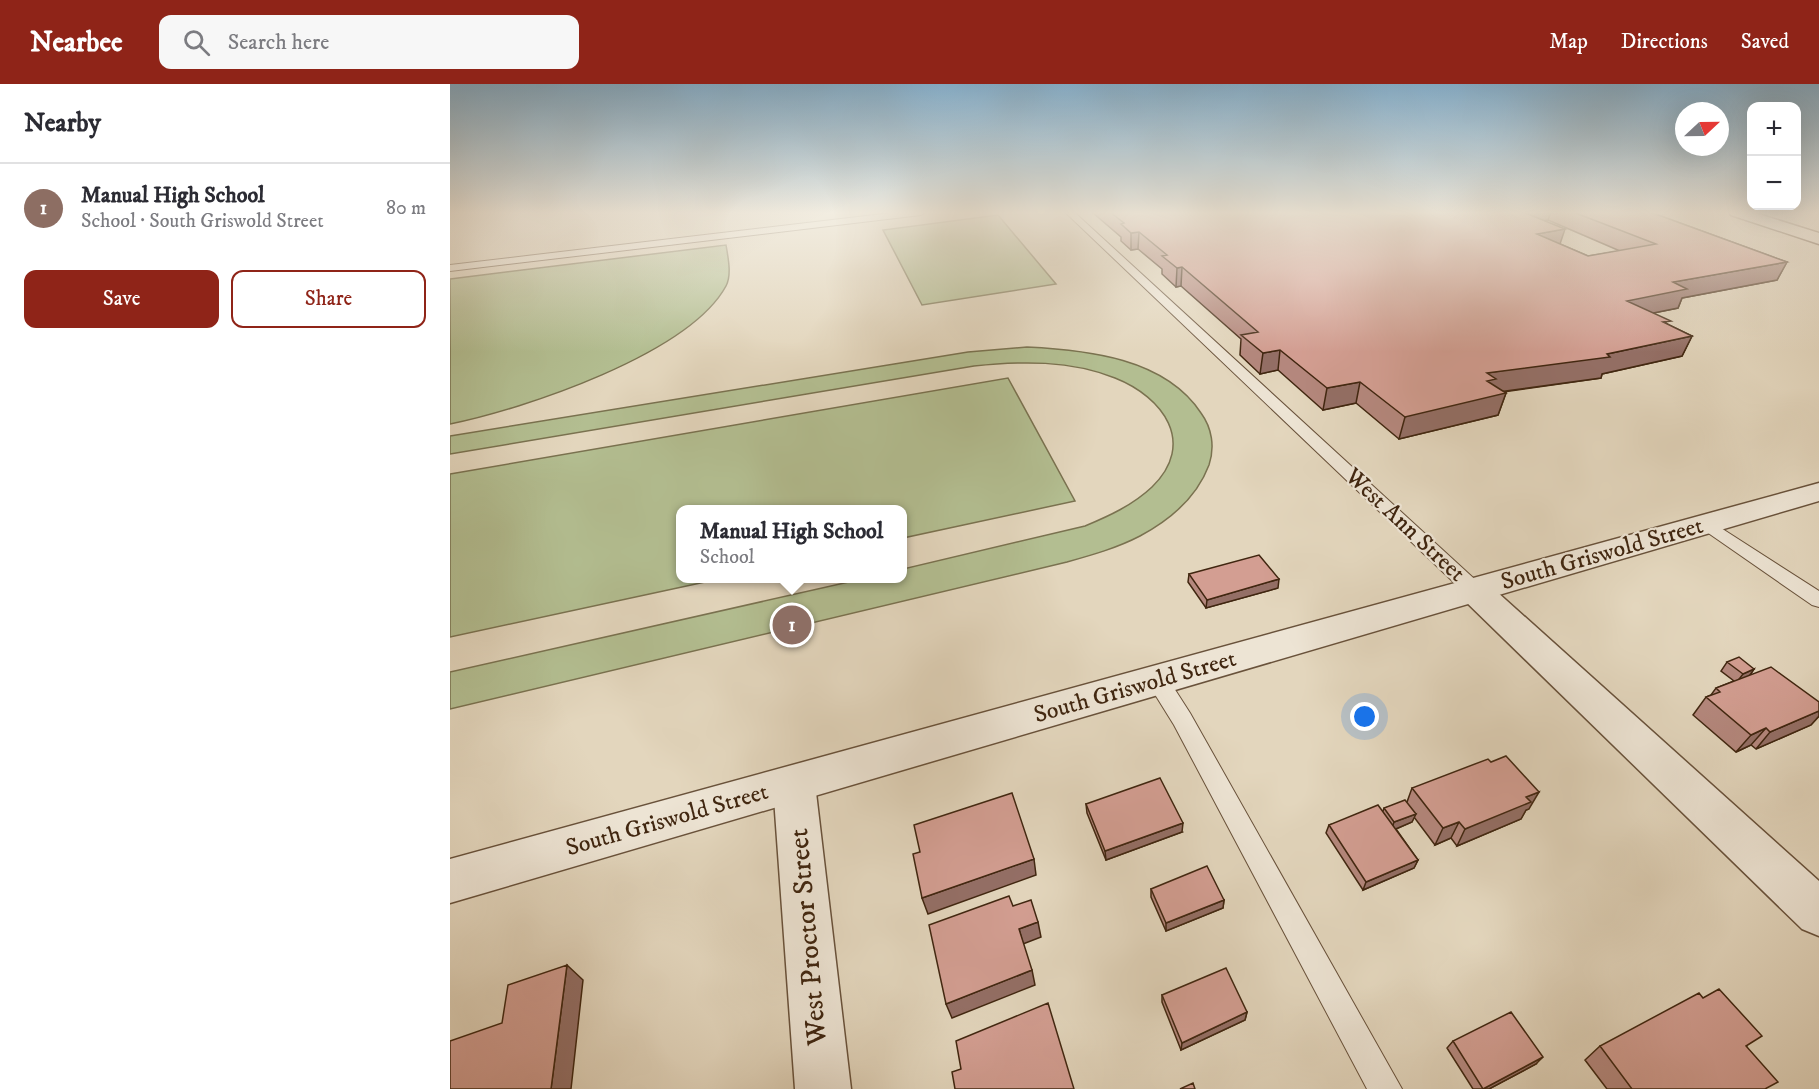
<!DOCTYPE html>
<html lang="en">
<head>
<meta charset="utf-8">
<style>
	body { margin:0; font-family:"IM FELL DW Pica",serif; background:#f7f7f7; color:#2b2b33 }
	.controls { position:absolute; right:18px; top:18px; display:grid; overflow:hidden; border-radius:12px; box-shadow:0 6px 24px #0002 }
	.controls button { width:54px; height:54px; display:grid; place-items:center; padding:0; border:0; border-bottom:2px solid #e1e1e2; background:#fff; color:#2b2b33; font:30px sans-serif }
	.compass { position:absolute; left:1225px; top:18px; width:54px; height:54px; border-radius:50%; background:#fff; box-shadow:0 6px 24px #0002; rotate:68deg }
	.you { position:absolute; left:915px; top:633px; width:21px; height:21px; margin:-15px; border:4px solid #fff; border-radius:50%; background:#1a73e8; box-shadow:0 0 0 9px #1a73e833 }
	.badge { display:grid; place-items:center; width:39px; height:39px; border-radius:50%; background:#8f2418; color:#fff; font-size:20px; font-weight:700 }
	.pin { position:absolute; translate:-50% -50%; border:3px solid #fff; box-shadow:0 2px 6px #0006 }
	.popup { position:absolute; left:226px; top:421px; width:231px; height:78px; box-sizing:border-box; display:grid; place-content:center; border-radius:12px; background:#fff; filter:drop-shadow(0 2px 4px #0005); font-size:20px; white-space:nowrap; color:#7c7c81 }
	.popup b { font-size:22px; color:#2b2b33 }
	.popup::after { content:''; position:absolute; left:50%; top:100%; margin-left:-12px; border:12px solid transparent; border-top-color:#fff }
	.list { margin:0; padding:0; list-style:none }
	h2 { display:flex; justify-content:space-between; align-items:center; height:78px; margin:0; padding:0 24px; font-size:26px }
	h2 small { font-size:20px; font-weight:400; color:#7c7c81 }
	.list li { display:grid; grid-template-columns:39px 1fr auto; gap:18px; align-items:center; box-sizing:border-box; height:90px; padding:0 24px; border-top:2px solid #e1e1e2 }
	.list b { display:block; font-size:22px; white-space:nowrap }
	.list p { margin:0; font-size:20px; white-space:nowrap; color:#7c7c81 }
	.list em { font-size:20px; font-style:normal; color:#7c7c81 }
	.actions { display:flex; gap:12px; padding:18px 24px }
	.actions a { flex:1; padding:14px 0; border:2px solid #8f2418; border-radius:12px; text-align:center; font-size:21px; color:#8f2418 }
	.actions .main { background:#8f2418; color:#fff }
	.icon { flex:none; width:33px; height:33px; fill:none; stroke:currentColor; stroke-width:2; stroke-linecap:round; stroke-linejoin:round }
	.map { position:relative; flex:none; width:1369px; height:1005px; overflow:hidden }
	header { display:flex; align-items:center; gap:36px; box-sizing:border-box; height:84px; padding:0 30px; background:#8f2418; color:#fff }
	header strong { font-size:28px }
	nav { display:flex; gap:33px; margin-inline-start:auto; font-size:21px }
	.search { width:420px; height:54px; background:#f7f7f7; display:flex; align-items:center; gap:15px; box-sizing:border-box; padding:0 21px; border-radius:12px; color:#7c7c81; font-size:22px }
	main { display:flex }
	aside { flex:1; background:#fff }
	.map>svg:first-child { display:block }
	.green { fill:#b3be91; stroke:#7a7250; stroke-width:1.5 }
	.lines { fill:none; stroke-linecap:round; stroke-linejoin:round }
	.service-casing { stroke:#69523b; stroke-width:2 }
	.minor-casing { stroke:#69523b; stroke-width:3 }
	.tertiary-casing { stroke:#69523b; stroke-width:3 }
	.secondary-casing { stroke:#402610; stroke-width:3 }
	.service { fill:#ede4d4; fill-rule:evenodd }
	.minor { fill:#ede4d4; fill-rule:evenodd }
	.tertiary { fill:#ede4d4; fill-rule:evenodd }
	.secondary { fill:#ede4d4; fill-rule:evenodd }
	.wall { fill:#b5887e; stroke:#402610; stroke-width:1.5; fill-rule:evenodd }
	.shaded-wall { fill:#946f66; stroke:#402610; stroke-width:1.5 }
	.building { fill:#d39e92; stroke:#402610; stroke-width:1.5 }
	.labels { text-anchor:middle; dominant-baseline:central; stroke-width:4.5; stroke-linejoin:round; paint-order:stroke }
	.street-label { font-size:24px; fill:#402610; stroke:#ede4d4 }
	.near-street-label { font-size:28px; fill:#402610; stroke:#ede4d4 }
</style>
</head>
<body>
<header>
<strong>Nearbee</strong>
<div class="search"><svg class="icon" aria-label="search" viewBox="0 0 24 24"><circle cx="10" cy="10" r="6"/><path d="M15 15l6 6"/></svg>Search here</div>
<nav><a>Map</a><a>Directions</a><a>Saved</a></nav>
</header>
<main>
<aside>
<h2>Nearby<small></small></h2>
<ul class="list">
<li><span class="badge" style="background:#8d6e63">1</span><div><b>Manual High School</b><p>School · South Griswold Street</p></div><em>80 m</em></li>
</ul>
<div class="actions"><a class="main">Save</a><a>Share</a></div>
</aside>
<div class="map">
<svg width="1369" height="1005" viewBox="0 0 1369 1005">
	<rect width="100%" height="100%" fill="#e3d6bd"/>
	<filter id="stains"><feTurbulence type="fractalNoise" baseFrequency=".00333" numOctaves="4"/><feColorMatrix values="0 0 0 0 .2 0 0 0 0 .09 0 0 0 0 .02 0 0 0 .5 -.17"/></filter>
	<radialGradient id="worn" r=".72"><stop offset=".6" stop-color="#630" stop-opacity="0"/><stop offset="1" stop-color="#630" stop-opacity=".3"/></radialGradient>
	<path class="green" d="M 548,131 L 606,200 L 472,221 L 433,146 Z
		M 276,161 C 278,173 282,191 276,202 C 239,270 74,325 0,340 L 0,195 Z
		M 577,263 C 637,266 715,274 751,329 C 762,344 765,363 759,381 C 747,413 720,436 690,452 C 667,464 642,471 617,478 L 0,625 L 0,588 L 412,495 L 453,494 L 453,485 L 635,442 C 659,432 683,421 702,403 C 747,359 713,313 665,294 C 620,276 571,277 524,282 L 0,370 L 0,352 L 518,268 Z
		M 558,294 L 625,417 L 453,454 L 453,426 L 231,426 L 231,494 L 269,495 L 0,553 L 0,390 Z"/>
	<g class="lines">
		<g class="service-casing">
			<path id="service" d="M 450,128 L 476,128 L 471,131 L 0,187 L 0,181 Z
				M 615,128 L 624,128 L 1031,501 L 1034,506 L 1031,511 L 1017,511 Z
				M 1257,435 L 1369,507 L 1369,523 L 1362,521 L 1251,444 L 1248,440 Z
				M 707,588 L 715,590 L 740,629 L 952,1005 L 917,1005 L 724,641 L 696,596 L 699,590 Z"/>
		</g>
		<g class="minor-casing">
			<path id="minor" d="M 1024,495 L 1036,498 L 1369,797 L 1369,852 L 1352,845 L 1012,514 L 1007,506 L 1012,498 Z
				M 344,682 L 359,687 L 365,700 L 401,1005 L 345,1005 L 323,700 L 329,687 Z"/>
		</g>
		<g class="tertiary-casing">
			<path id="tertiary" d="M 1369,399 L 1369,417 L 0,819 L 0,775 Z"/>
		</g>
		<g class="secondary-casing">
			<path id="secondary" d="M 1279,128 L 1302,128 L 1369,149 L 1369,160 L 1281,131 Z"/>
		</g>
		<use href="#service" class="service"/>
		<use href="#minor" class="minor"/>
		<use href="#tertiary" class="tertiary"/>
		<use href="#secondary" class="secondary"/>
	</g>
	<path class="wall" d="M 642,128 L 1200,128 L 1337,178 L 1327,196 L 1232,214 L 1228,224 L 1203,229 L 1219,241 L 1242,252 L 1232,272 L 1152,290 L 1151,294 L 1053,308 L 1056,309 L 1048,331 L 949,355 L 906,319 L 873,326 L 828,286 L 810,290 L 790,271 L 791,255 L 731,202 L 726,203 L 712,190 L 712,185 L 688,165 L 681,166 L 671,157 L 671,153 ZM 1098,136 L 1170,167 L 1138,172 L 1110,160 L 1094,137 Z
		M 739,490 L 828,504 L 756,524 L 738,498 Z
		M 1277,578 L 1304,585 L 1300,591 L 1369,618 L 1369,632 L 1361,641 L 1306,665 L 1301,661 L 1286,668 L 1243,631 L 1256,613 L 1261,611 L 1266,604 L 1284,597 L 1271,587 Z
		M 962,704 L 1079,725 L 1076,726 L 1071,735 L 1007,762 L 1001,754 L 985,761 L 964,733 L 962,738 L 946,745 L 968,776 L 964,784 L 913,806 L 876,749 L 879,741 L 933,727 L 934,724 L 957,718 Z
		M 636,720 L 732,748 L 656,776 L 637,729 Z
		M 701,805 L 774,816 L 773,824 L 716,847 L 701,813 Z
		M 712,911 L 797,928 L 795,936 L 731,966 L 712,918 Z
		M 1003,957 L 1086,980 L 1039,1005 L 1023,1005 L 997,964 Z
		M 1150,962 L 1297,963 L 1316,1005 L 1157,1005 L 1135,976 Z"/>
	<path class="shaded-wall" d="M 1066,128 L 1101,128 L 1098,136 L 1062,142 Z
		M 1115,145 L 1109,163 L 1087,150 Z
		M 689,148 L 688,165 L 681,166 L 681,149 Z
		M 1337,178 L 1327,196 L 1232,214 L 1228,224 L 1169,236 L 1177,217 L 1223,198 Z
		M 732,183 L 731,202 L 726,203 L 727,184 Z
		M 1242,252 L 1232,272 L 1152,290 L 1151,294 L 1041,309 L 1056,309 L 1048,331 L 949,355 L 955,333 L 1037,289 L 1157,270 Z
		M 830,266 L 828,286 L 810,290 L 813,269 Z
		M 910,298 L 906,319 L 873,326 L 877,304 Z
		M 829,495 L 828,504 L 756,524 L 757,516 Z
		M 1304,585 L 1298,594 L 1286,599 L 1293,590 Z
		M 1369,627 L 1369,632 L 1361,641 L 1306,665 L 1320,648 Z
		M 1316,644 L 1301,661 L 1286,668 L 1301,651 Z
		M 1089,708 L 1079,725 L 1076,726 L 1071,735 L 1007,762 L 1015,745 L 1076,713 Z
		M 966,730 L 962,738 L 941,747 L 944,738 Z
		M 1009,738 L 1001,754 L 985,761 L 993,744 Z
		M 733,739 L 732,748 L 656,776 L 655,767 Z
		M 584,775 L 586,791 L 478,830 L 472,814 Z
		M 968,776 L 964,784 L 913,806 L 916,798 Z
		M 774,816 L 773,824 L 716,847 L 716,839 Z
		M 588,838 L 591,853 L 573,860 L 569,845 Z
		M 117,881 L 133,896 L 121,1005 L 101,1005 Z
		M 582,886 L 585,901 L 502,934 L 496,920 Z
		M 797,928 L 795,936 L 731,966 L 732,959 Z
		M 1093,973 L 1086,980 L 1039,1005 L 1033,1005 Z"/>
	<path class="building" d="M 660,128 L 1073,128 L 1115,145 L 1087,150 L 1138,172 L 1206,160 L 1123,128 L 1200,128 L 1337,178 L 1223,198 L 1237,205 L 1177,217 L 1221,237 L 1213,238 L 1242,252 L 1157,270 L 1160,273 L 1037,289 L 1046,295 L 1037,297 L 1056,309 L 955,333 L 910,298 L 877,304 L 830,266 L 813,269 L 791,251 L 808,248 L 732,183 L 727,184 L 712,172 L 717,171 L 689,148 L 681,149 L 671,140 L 674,139 Z
		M 809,471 L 829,495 L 757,516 L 739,490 Z
		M 1289,573 L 1304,585 L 1293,590 L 1277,578 Z
		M 1321,583 L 1369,618 L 1369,627 L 1320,648 L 1316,644 L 1301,651 L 1256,613 L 1270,608 L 1266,604 Z
		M 1056,672 L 1089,708 L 1076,713 L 1081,718 L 1015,745 L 1009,738 L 993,744 L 962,704 L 1038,675 L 1041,678 Z
		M 710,694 L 733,739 L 655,767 L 636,720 Z
		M 562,709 L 584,775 L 472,814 L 463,770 L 470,768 L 464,741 Z
		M 955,716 L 966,730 L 944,738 L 934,724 Z
		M 928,721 L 968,776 L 916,798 L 879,741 Z
		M 757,782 L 774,816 L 716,839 L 701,805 Z
		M 559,812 L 563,822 L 581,816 L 588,838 L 569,845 L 582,886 L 496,920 L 479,841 Z
		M 117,881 L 101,1005 L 0,1005 L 0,957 L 52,939 L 58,901 Z
		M 776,884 L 797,928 L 732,959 L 712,911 Z
		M 1269,905 L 1312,952 L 1296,962 L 1328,998 L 1315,1005 L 1182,1005 L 1150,962 L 1249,909 L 1253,914 Z
		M 598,919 L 624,1005 L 505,1005 L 502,988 L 511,985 L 506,957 Z
		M 1061,928 L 1093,973 L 1033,1005 L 1003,957 Z
		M 743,999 L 745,1005 L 730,1005 Z"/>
	<linearGradient id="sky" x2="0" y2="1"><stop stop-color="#87b5d5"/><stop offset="0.48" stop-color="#f2ede1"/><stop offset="1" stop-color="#f2ede1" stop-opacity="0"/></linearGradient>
	<rect width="1369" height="268" fill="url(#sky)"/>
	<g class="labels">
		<g class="street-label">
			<text transform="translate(955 441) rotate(43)">West Ann Street</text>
			<text transform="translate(1152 470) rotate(-16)">South Griswold Street</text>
			<text transform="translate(685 603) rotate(-16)">South Griswold Street</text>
			<text transform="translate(217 736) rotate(-16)">South Griswold Street</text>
		</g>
		<g class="near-street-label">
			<text transform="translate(358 853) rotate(-95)">West Proctor Street</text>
		</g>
	</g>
	<rect width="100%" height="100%" filter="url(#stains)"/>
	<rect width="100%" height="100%" fill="url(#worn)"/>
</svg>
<div class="controls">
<button>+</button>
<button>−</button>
</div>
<svg class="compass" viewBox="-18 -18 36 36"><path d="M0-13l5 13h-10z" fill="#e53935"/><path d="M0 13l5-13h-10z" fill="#7c7c81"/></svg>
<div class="you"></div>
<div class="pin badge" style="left:342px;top:541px;background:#8d6e63">1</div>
<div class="popup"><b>Manual High School</b>School</div>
</div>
</main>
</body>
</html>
